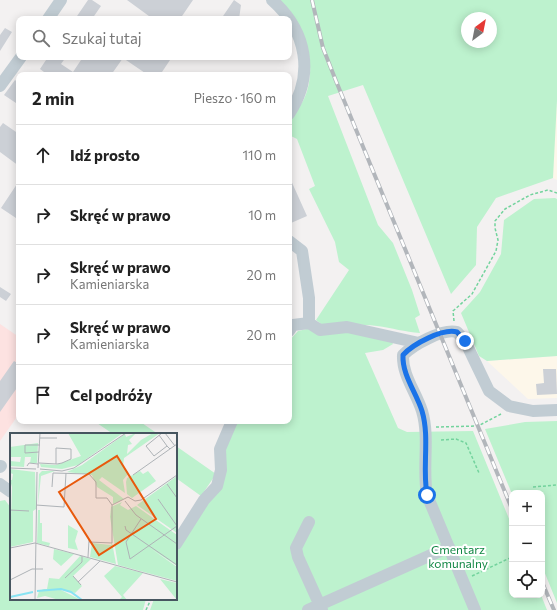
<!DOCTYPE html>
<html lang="pl">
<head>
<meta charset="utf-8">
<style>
	body { margin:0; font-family:Commissioner,sans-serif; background:#f2f2f2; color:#222 }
	.controls { position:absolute; right:12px; bottom:12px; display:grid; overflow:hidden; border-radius:8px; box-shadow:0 2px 10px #0003 }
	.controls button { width:36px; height:36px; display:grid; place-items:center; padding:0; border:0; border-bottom:1px solid #e0e0e0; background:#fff; color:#222; font:20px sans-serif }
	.compass { position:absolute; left:461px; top:12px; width:36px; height:36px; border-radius:50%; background:#fff; box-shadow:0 2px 10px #0003; rotate:32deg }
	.stop { position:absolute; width:12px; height:12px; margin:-9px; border:3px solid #1a73e8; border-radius:50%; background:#fff }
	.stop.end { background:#1a73e8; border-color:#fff; box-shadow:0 1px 4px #0008 }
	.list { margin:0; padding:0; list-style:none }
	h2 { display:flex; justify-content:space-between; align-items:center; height:52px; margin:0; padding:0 16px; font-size:17px }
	h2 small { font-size:13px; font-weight:400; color:#767676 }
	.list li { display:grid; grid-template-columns:26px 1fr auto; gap:12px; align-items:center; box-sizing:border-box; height:60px; padding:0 16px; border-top:1px solid #e0e0e0 }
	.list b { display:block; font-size:15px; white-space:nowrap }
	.list p { margin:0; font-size:13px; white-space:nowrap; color:#767676 }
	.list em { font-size:13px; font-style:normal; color:#767676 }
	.icon { flex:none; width:22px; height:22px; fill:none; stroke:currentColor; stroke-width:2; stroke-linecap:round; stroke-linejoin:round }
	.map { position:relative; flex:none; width:557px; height:610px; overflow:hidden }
	.search { position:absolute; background:#fff; box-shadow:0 2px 10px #0003; left:16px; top:16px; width:276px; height:44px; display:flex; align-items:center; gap:10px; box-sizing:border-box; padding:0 14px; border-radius:8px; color:#767676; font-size:15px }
	.panel { position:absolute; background:#fff; box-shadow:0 2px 10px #0003; left:16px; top:72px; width:276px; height:352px; border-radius:8px }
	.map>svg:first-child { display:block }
	.commercial { fill:#fdf7ea }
	.medical { fill:#fde2e1 }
	.green { fill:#bdf2ce; fill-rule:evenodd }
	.building { fill:#ccd0d6 }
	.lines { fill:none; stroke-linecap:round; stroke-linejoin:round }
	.path { stroke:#73d39d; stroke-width:1.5; stroke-dasharray:3 2; stroke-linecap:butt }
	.minor { stroke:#c1ccd3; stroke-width:12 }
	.rail-casing { stroke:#b2b6bb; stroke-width:4 }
	.rail { stroke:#fff; stroke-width:2.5; stroke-dasharray:8; stroke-linecap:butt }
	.route { stroke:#1a73e8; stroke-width:5 }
	.labels { text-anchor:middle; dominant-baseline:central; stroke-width:4; stroke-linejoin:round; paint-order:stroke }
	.park-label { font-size:12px; fill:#128744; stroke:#fff }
	.inset-river { fill:none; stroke:#88e3f2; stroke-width:2 }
	.inset-road { fill:none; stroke:#aeb3b7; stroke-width:1 }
	.view { fill:#e8590c; fill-opacity:0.15; stroke:#e8590c; stroke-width:2 }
	.inset-edge { fill:none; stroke:#475660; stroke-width:2 }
</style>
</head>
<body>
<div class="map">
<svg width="557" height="610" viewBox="0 0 557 610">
	<rect width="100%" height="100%" fill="#f3f1f1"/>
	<path class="commercial" d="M 557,103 L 557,180 L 553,178 L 552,110 Z
		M 557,356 L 557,398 L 528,399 L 487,361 Z"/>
	<path class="medical" d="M 0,324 L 19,337 L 19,414 L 0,441 Z"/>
	<path class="green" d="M 279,0 L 557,0 L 557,100 L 553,178 L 496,198 L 477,227 L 476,265 L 451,294 L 363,85 L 328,96 L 378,225 L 393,243 L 412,290 L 420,315 L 415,318 L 420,333 C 405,332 392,328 377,326 C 360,324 342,324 324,326 L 316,320 L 349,270 L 339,262 L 335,242 L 309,189 L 315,186 L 297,139 L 289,135 C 289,131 288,126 289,122 C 292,114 300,107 304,99 C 319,66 305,23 279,0 ZM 467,18 L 491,18 L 491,42 L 467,42 Z
		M 555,198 L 557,199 L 557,356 L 487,361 L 479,356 L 461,313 L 480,292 L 501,254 L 504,220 L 534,199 Z
		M 307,329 L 346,331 L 392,342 L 393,344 L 383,350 L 365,353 L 398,428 L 407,432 L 473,431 L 512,526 L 512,595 L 541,595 L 547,610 L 150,610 L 154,599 L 176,599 L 176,553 L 205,505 L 235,421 L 289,421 L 289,341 L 298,331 Z
		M 94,421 L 139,421 L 158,434 L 113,434 Z
		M 557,421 L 557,603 L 542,566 L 542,493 L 512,494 L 485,429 L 525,422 Z
		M 176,446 L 216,474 L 201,496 L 176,478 Z
		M 5,500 L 11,508 L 11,599 L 146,599 L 143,610 L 0,610 L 0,501 Z"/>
	<path class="building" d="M 88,0 L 92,0 L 101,6 L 92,19 L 75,19 Z
		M 127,0 L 193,0 L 180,19 L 153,19 Z
		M 234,0 L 241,5 L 239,19 L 221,19 Z
		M 5,28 L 12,32 L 0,51 L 0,35 Z
		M 48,57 L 66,57 L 61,64 L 73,72 L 83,57 L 172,57 L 160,75 L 148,75 L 123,58 L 111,75 L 48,75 L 40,69 Z
		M 15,80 L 19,83 L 19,105 L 4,95 Z
		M 3,123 L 19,134 L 19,166 L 0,152 L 0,127 Z
		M 289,176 L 307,216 L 291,223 L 289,217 Z
		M 19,181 L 19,220 L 1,208 Z
		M 0,287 L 11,294 L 6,301 L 0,297 Z
		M 14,361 L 19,364 L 19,385 L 0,412 L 0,381 Z
		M 543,369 L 556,369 L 557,394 L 537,395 L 536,384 L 544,383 Z"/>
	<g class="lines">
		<path class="path" d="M 454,321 L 453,311 L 472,294 L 496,251 L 498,240 L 495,228 L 495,221 L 505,209 L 530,195 L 548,190 L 557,193
			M 436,427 L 478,426 L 501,414
			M 441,440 L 456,439 L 466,443 L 479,473
			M 533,487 L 557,485
			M 472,576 L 512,557
			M 146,610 L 151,599"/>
		<path class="minor" d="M 272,0 C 307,31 315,75 289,114
			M 48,19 L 61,0
			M 0,86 L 21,57
			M 289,241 L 302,251 L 309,298 L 309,323
			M 289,331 L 293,325 L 309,323 L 320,330 L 347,327 L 419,343
			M 0,467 L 1,466
			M 0,484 L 11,492
			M 309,522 L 296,548 L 298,557 L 322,610
			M 176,544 L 204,500 L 217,486 L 221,470 L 220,449 L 232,421
			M 308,610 L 449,547
			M 475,610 L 427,495 C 422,467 430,438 422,411 C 416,392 402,375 403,355 C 413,345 443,328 457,332 L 465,341 L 489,391 L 509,406 L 533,411 L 557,410"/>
		<g class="rail-casing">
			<path id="rail" d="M 312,0 L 323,48 L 336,81 L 512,509
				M 542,582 L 554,610"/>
		</g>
		<use href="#rail" class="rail"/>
	</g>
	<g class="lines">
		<path class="route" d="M 427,495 C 422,467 430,438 422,411 C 416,392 402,375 403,355 C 413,344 443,328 457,332 L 465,341"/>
	</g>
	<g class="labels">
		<g class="park-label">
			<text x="458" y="549">Cmentarz<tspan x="458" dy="14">komunalny</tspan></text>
		</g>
	</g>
	<g transform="translate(10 433)">
		<rect width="167" height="167" fill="#f3f1f1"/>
		<path d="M 58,0 L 113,0 L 68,32 L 52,36 L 31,34 L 30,31 L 46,32 L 71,23 ZM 126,0 L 119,7 L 122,11 L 118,12 L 117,21 L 131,7 L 143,0 L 150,0 L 114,25 L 113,33 L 118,41 L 113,47 L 115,60 L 92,44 L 89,47 L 114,66 L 103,71 L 103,64 L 87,54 L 82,42 L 57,39 L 72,32 L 115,1 L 116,4 ZM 28,10 L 27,30 L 20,30 L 21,24 L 15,24 L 14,34 L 0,33 L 0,28 L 10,29 L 11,24 L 1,24 L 0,14 ZM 0,36 L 25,39 L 26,76 L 23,78 L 23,109 L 0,114 L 2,54 L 0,47 L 2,47 L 3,41 L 0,40 ZM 32,38 L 45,38 L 31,43 L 28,72 L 29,41 ZM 130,38 L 133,41 L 138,38 L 146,48 L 122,65 L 117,61 L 116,49 L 117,45 ZM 167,43 L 167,100 L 127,72 ZM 112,69 L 110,72 L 118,77 L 126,73 L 167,102 L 167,133 L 140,115 L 118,130 L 140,115 L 167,134 L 167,148 L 108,132 L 100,84 L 101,74 ZM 28,77 L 30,77 L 30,90 L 32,90 L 32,108 L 40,110 L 39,113 L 27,110 ZM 58,92 L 68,98 L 65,108 L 68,117 L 58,115 ZM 102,109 L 106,131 L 80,124 L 82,110 L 101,112 ZM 44,116 L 64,121 L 51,133 L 43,126 ZM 70,123 L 81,126 L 63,143 L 72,153 L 65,160 L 52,156 L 37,156 L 39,145 L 49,146 ZM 105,133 L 133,140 L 113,162 L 117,167 L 109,167 L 112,164 L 94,143 ZM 150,146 L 167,150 L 167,167 ZM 34,156 L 51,157 L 71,167 L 49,167 L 35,163 L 27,165 L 29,158 Z" fill="#bdf2ce"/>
		<path class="inset-river" d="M 27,158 L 51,156 L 61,159 L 72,167M 0,164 L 23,159"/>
		<path class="inset-road" d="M 152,0 L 136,13 L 144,23 L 157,13 L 160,16M 155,0 L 165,13M 149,2 L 157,13M 30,5 L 47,5M 29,19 L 15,20 L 15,12 L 30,12M 29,30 L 47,31 L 52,30 L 61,26 L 61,16 L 46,15 L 46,31M 17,33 L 19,30 L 28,31M 0,35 L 26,36M 28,35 L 30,0M 30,36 L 52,38 L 64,35 L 116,0M 123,42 L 167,11M 157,51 L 167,65M 42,54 L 43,40 L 79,41 L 86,49 L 86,65 L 97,65 L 102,72M 148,66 L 167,93M 115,68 L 126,82 L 167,111M 26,72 L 54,74 L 56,40M 0,77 L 19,78M 131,86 L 116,109 L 120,126 L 167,93M 115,93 L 116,97 L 167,132M 79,109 L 102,110 L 102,72 L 118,64 L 125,68 L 131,67 L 167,42M 0,115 L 25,110 L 167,149M 78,124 L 79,107M 63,143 L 71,152M 55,145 L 72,129 L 72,123M 0,147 L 22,136 L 33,136M 68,149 L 90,128M 25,167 L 27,39"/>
		<path class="view" d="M 107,23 L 146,86 L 89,122 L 49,59 Z"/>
		<rect width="167" height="167" class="inset-edge"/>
	</g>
</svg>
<div class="controls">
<button>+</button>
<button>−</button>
<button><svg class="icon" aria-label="locate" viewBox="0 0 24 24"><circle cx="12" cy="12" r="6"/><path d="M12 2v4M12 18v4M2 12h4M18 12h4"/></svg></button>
</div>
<svg class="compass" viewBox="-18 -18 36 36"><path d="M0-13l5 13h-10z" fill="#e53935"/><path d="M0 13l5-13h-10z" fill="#767676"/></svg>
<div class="stop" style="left:427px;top:495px"></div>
<div class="stop end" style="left:465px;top:341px"></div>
<div class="search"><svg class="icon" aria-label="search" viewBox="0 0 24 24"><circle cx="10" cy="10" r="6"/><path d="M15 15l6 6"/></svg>Szukaj tutaj</div>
<section class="panel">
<h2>2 min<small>Pieszo · 160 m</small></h2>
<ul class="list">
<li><svg class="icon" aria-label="ahead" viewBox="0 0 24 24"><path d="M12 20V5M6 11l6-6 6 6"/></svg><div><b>Idź prosto</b></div><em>110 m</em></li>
<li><svg class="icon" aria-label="right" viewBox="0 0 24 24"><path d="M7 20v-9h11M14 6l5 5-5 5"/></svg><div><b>Skręć w prawo</b></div><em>10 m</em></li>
<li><svg class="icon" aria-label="right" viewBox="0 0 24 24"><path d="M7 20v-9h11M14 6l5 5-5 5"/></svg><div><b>Skręć w prawo</b><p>Kamieniarska</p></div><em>20 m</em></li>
<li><svg class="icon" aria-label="right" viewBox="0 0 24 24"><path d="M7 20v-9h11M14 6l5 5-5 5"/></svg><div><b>Skręć w prawo</b><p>Kamieniarska</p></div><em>20 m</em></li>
<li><svg class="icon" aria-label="arrive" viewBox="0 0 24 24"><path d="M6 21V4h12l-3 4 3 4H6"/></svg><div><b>Cel podróży</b></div></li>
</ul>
</section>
</div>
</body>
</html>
